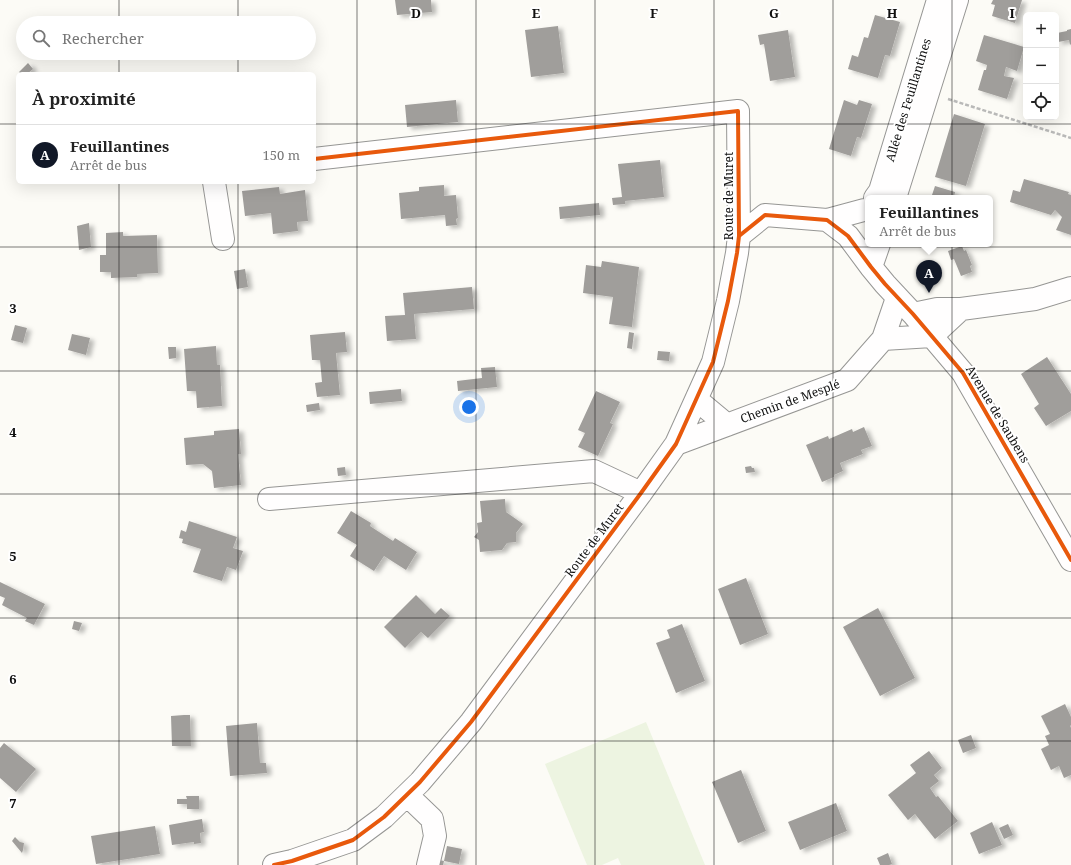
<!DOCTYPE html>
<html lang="fr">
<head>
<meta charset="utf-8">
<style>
	body { margin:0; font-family:"Noto Serif",serif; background:#f6f6f6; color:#222 }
	.controls { position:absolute; right:12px; top:12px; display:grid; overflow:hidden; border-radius:6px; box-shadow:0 4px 16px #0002 }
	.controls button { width:36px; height:36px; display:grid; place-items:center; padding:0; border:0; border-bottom:1px solid #e0e0e0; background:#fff; color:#222; font:20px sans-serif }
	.you { position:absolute; left:469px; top:407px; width:14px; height:14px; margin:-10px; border:3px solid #fff; border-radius:50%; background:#1a73e8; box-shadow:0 0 0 6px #1a73e833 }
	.badge { display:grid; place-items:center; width:26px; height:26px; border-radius:50%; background:#111827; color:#fff; font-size:13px; font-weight:700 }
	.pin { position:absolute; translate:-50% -33px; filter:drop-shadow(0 1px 2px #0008) }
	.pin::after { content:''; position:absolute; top:21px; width:14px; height:12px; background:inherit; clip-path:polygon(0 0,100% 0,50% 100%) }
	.popup { position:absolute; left:865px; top:195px; width:128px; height:52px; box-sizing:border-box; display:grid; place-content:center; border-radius:6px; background:#fff; filter:drop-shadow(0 1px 3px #0005); font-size:13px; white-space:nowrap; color:#767676 }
	.popup b { font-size:15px; color:#222 }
	.popup::after { content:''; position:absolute; left:50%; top:100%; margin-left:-8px; border:8px solid transparent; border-top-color:#fff }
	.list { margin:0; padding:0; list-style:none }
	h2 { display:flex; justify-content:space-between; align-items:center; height:52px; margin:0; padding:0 16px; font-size:17px }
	h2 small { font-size:13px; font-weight:400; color:#767676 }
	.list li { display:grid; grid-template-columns:26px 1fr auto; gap:12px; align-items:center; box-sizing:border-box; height:60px; padding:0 16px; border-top:1px solid #e0e0e0 }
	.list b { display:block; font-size:15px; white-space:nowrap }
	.list p { margin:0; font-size:13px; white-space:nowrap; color:#767676 }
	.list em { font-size:13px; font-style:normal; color:#767676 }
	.icon { flex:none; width:22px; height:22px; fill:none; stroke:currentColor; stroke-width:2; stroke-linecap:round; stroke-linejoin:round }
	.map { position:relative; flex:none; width:1071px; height:865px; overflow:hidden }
	.search { position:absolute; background:#fff; box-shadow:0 4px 16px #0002; left:16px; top:16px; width:300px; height:44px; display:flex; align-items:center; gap:10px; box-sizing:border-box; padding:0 14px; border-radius:22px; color:#767676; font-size:15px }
	.panel { position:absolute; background:#fff; box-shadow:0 4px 16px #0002; left:16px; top:72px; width:300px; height:112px; border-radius:6px }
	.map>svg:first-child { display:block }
	.pitch { fill:#edf4e1 }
	.building { fill:#a09e9b; filter:url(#shadow) }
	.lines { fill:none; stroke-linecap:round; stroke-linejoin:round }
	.minor-casing { stroke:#969694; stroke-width:24 }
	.path { stroke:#b9b9b8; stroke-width:2.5; stroke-dasharray:4 2; stroke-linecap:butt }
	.minor { stroke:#fffefe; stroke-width:22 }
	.cycleway-casing { stroke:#fff; stroke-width:6 }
	.cycleway { stroke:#e8590c; stroke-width:4 }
	.grid { fill:none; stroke:#101010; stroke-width:1; stroke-opacity:0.55 }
	.labels { text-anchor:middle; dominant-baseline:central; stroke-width:4; stroke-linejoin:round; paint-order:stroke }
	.street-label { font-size:12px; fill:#101010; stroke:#fff }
	.grid-label { font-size:13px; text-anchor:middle; font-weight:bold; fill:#101010; stroke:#fff; stroke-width:4; stroke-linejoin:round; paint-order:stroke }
</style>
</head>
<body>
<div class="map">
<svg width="1071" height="865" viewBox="0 0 1071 865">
	<defs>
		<filter id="shadow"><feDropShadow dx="4.5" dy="2.5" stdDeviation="2" flood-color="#0004"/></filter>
	</defs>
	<rect width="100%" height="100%" fill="#fcfbf6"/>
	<path class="pitch" d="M 646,722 L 705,865 L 621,865 L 618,858 L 602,865 L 587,865 L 545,764 Z"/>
	<path class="building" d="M 395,0 L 431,0 L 432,12 L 397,15 Z
		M 993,0 L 1022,0 L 1015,23 L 992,16 L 995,5 L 991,4 Z
		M 875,15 L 900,22 L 890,56 L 885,55 L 878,78 L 848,69 L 852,55 L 858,57 L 864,37 L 868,38 Z
		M 558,26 L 564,73 L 531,77 L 525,30 Z
		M 1071,29 L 1071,44 L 1070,45 L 1069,40 L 1058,42 L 1057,33 L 1067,31 L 1067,30 Z
		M 788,30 L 795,77 L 770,81 L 764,44 L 760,45 L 758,35 Z
		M 984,35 L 1024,47 L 1017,71 L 1006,67 L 1004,76 L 1014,78 L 1007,99 L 978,90 L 984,70 L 986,70 L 987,65 L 976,61 Z
		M 28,63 L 33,69 L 27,74 L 21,74 L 19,72 Z
		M 456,100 L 458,122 L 407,127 L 405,105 Z
		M 844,100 L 857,105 L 859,100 L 872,104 L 861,138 L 857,137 L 851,156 L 829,149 Z
		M 954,114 L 985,124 L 966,186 L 935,177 Z
		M 660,160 L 664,197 L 625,201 L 625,204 L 613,205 L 612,198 L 622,197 L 618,164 Z
		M 1024,179 L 1069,192 L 1068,194 L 1071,195 L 1071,235 L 1056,230 L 1062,217 L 1055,210 L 1051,215 L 1010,202 L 1013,190 L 1020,192 Z
		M 444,185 L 444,196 L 456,195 L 458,218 L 456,219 L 457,225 L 446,226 L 445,215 L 401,219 L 399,193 L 419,191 L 419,187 Z
		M 935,186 L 955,192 L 954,198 L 931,198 Z
		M 279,187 L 280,194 L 305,190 L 308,221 L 297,222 L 298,231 L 273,234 L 271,213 L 245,216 L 242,191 Z
		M 599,203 L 600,215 L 560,219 L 559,207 Z
		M 89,223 L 91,247 L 79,250 L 77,226 Z
		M 123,232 L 123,236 L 157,235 L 158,273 L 137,274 L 137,277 L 111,278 L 111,272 L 100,272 L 100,255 L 106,255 L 106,233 Z
		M 962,246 L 964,251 L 966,250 L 972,265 L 970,266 L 972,272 L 961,276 L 954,259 L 951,260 L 948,251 Z
		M 602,261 L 639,267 L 632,327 L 609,324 L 613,297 L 583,293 L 586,265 L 601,267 Z
		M 245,269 L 248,287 L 237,289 L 234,271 Z
		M 472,287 L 474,309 L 414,314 L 416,339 L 387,341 L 385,316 L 405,315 L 403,293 Z
		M 15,325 L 27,328 L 23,343 L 11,340 Z
		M 345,332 L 347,352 L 336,353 L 340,395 L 317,397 L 315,383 L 322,382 L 320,360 L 312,360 L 310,335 Z
		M 629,332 L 634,333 L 632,349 L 627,348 Z
		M 72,334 L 90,338 L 86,355 L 68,350 Z
		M 216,346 L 217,365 L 220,365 L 222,406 L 197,408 L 196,391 L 187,391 L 184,349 Z
		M 168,347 L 176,347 L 176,358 L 169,359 Z
		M 658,351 L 670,352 L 669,361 L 657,360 Z
		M 1047,357 L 1071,394 L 1071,411 L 1046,426 L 1034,408 L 1039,404 L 1021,374 Z
		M 495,367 L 497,387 L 458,391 L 457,381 L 482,378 L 481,368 Z
		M 401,389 L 402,401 L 370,404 L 369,392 Z
		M 596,391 L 620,402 L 610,423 L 613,424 L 598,456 L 578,447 L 585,433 L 578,430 Z
		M 319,403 L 320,410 L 307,412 L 306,405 Z
		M 864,427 L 872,446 L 861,450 L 863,454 L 840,463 L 843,471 L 834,475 L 834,477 L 822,482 L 806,445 L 828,436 L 829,439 L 852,429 L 853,432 Z
		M 239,429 L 241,454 L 238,454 L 241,485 L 214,488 L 212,471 L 203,464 L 186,465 L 184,438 L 214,435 L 214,431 Z
		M 751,466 L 752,468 L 754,468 L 755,472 L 746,473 L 745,467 Z
		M 345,467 L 346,475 L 338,476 L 337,468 Z
		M 505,499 L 506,512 L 523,524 L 516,533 L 516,542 L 507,543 L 502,550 L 480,552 L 479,540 L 474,537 L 478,532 L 477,523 L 482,522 L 480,501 Z
		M 351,511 L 371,523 L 370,526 L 376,530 L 393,541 L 395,538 L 417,552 L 406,570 L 384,556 L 374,571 L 350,556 L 357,545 L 337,533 Z
		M 189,521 L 237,537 L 233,548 L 243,551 L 236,570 L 227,567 L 222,581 L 193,572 L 201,549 L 182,543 L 183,539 L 179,538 L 181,530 L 186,532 Z
		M 746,578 L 768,634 L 740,645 L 718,589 Z
		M 0,582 L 45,604 L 34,625 L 25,621 L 27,618 L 2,605 L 5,598 L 0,596 Z
		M 416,595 L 435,614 L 441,608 L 450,616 L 428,638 L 421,632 L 405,648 L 384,627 Z
		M 878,608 L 915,678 L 880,696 L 843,627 Z
		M 74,621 L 82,623 L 79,631 L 72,629 Z
		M 682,624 L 705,681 L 676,693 L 656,643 L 670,638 L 667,630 Z
		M 1065,704 L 1071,717 L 1071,725 L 1070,726 L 1071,728 L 1071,775 L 1064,778 L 1059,766 L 1051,770 L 1041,749 L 1049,745 L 1045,736 L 1050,734 L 1041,716 Z
		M 184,715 L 190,715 L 191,746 L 172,746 L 171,716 Z
		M 257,723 L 260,763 L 266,763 L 267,773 L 230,776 L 226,726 Z
		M 971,735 L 976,748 L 963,753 L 958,740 Z
		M 4,743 L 36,769 L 16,792 L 0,778 L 0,748 Z
		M 929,751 L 942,768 L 934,775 L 939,781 L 930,788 L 936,797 L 938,796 L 958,821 L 935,839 L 915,814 L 908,820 L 888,795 L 916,773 L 910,765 Z
		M 741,770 L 766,831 L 738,843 L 712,782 Z
		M 186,796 L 199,796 L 199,809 L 187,809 L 187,804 L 177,804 L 177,799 L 187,799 Z
		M 836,803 L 847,831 L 800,850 L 788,822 Z
		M 202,819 L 204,832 L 200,833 L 201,843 L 194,844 L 194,842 L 172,845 L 169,825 Z
		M 992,822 L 1002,845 L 979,854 L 970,833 Z
		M 1008,824 L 1013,835 L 1004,839 L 999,828 Z
		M 155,826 L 160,854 L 96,864 L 91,836 Z
		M 15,837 L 20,842 L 24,843 L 23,850 L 22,853 L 12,841 Z
		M 447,846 L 462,849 L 459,864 L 444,861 L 443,865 L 433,865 L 434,859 L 444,861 Z
		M 888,853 L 892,864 L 889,865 L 880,865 L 877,858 Z"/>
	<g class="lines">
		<g class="minor-casing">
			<path id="minor" d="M 214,182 L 223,239
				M 875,198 L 880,191 L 938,0
				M 895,198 L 957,0
				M 827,220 L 864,210
				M 739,236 L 765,215 L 827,220 L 848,236 L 871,267 L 885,284 L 913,314 L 963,373 L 1071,560
				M 871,267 L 879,244
				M 913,314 L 937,309 L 961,309 L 1035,299 L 1071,288
				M 883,339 L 932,336 L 961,309
				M 697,400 L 727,425
				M 676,444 L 847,380 L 883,339 L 897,298
				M 269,499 L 594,471 L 641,493
				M 407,795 L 432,819 L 435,836 L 428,865
				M 274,865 L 292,861 L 353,840 L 384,817 L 420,782 L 471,722 L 641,493 L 676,444 L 713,362 L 728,301 L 737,253 L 739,236 L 738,111 L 314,159"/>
		</g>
		<path class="path" d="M 948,99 L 1071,138"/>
		<use href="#minor" class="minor"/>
		<g class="cycleway-casing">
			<path id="cycleway" d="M 739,236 L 765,215 L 827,220 L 848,236 L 871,267 L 885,284 L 913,314 L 963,373 L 1071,560
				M 274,865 L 292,861 L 353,840 L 384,817 L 420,782 L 471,722 L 641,493 L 676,444 L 713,362 L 728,301 L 737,253 L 739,236 L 738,111 L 314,159"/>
		</g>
		<use href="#cycleway" class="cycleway"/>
	</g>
	<path class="grid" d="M 119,0 L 119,23M 238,0 L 238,23M 357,0 L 357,865M 476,0 L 476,865M 595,0 L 595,865M 714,0 L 714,865M 833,0 L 833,865M 952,0 L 952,865M 119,53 L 119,74M 238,53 L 238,74M 0,124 L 18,124M 314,124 L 1071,124M 119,182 L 119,865M 238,182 L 238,865M 0,247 L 1071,247M 0,371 L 1071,371M 0,494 L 1071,494M 0,618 L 1071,618M 0,741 L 1071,741"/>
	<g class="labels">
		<g class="street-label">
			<text transform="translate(908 100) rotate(-73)">Allée des Feuillantines</text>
			<text transform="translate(728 196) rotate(-90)">Route de Muret</text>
			<text transform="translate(790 401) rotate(-20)">Chemin de Mesplé</text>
			<text transform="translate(998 414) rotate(59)">Avenue de Saubens</text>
			<text transform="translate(594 540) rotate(-53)">Route de Muret</text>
		</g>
	</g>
	<g class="grid-label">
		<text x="416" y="18">D</text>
		<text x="536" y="18">E</text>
		<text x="654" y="18">F</text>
		<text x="774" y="18">G</text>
		<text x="892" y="18">H</text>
		<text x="1012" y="18">I</text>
		<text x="13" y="313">3</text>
		<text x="13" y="437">4</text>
		<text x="13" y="561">5</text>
		<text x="13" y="684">6</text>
		<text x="13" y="808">7</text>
	</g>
</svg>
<div class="controls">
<button>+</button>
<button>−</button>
<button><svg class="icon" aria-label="locate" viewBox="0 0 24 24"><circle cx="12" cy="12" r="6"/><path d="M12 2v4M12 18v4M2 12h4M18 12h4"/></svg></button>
</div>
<div class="you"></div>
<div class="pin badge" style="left:929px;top:293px">A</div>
<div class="popup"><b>Feuillantines</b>Arrêt de bus</div>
<div class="search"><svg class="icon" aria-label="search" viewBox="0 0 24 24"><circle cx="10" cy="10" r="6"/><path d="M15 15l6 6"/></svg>Rechercher</div>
<section class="panel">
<h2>À proximité<small></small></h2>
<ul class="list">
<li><span class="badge">A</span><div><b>Feuillantines</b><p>Arrêt de bus</p></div><em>150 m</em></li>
</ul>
</section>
</div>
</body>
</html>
